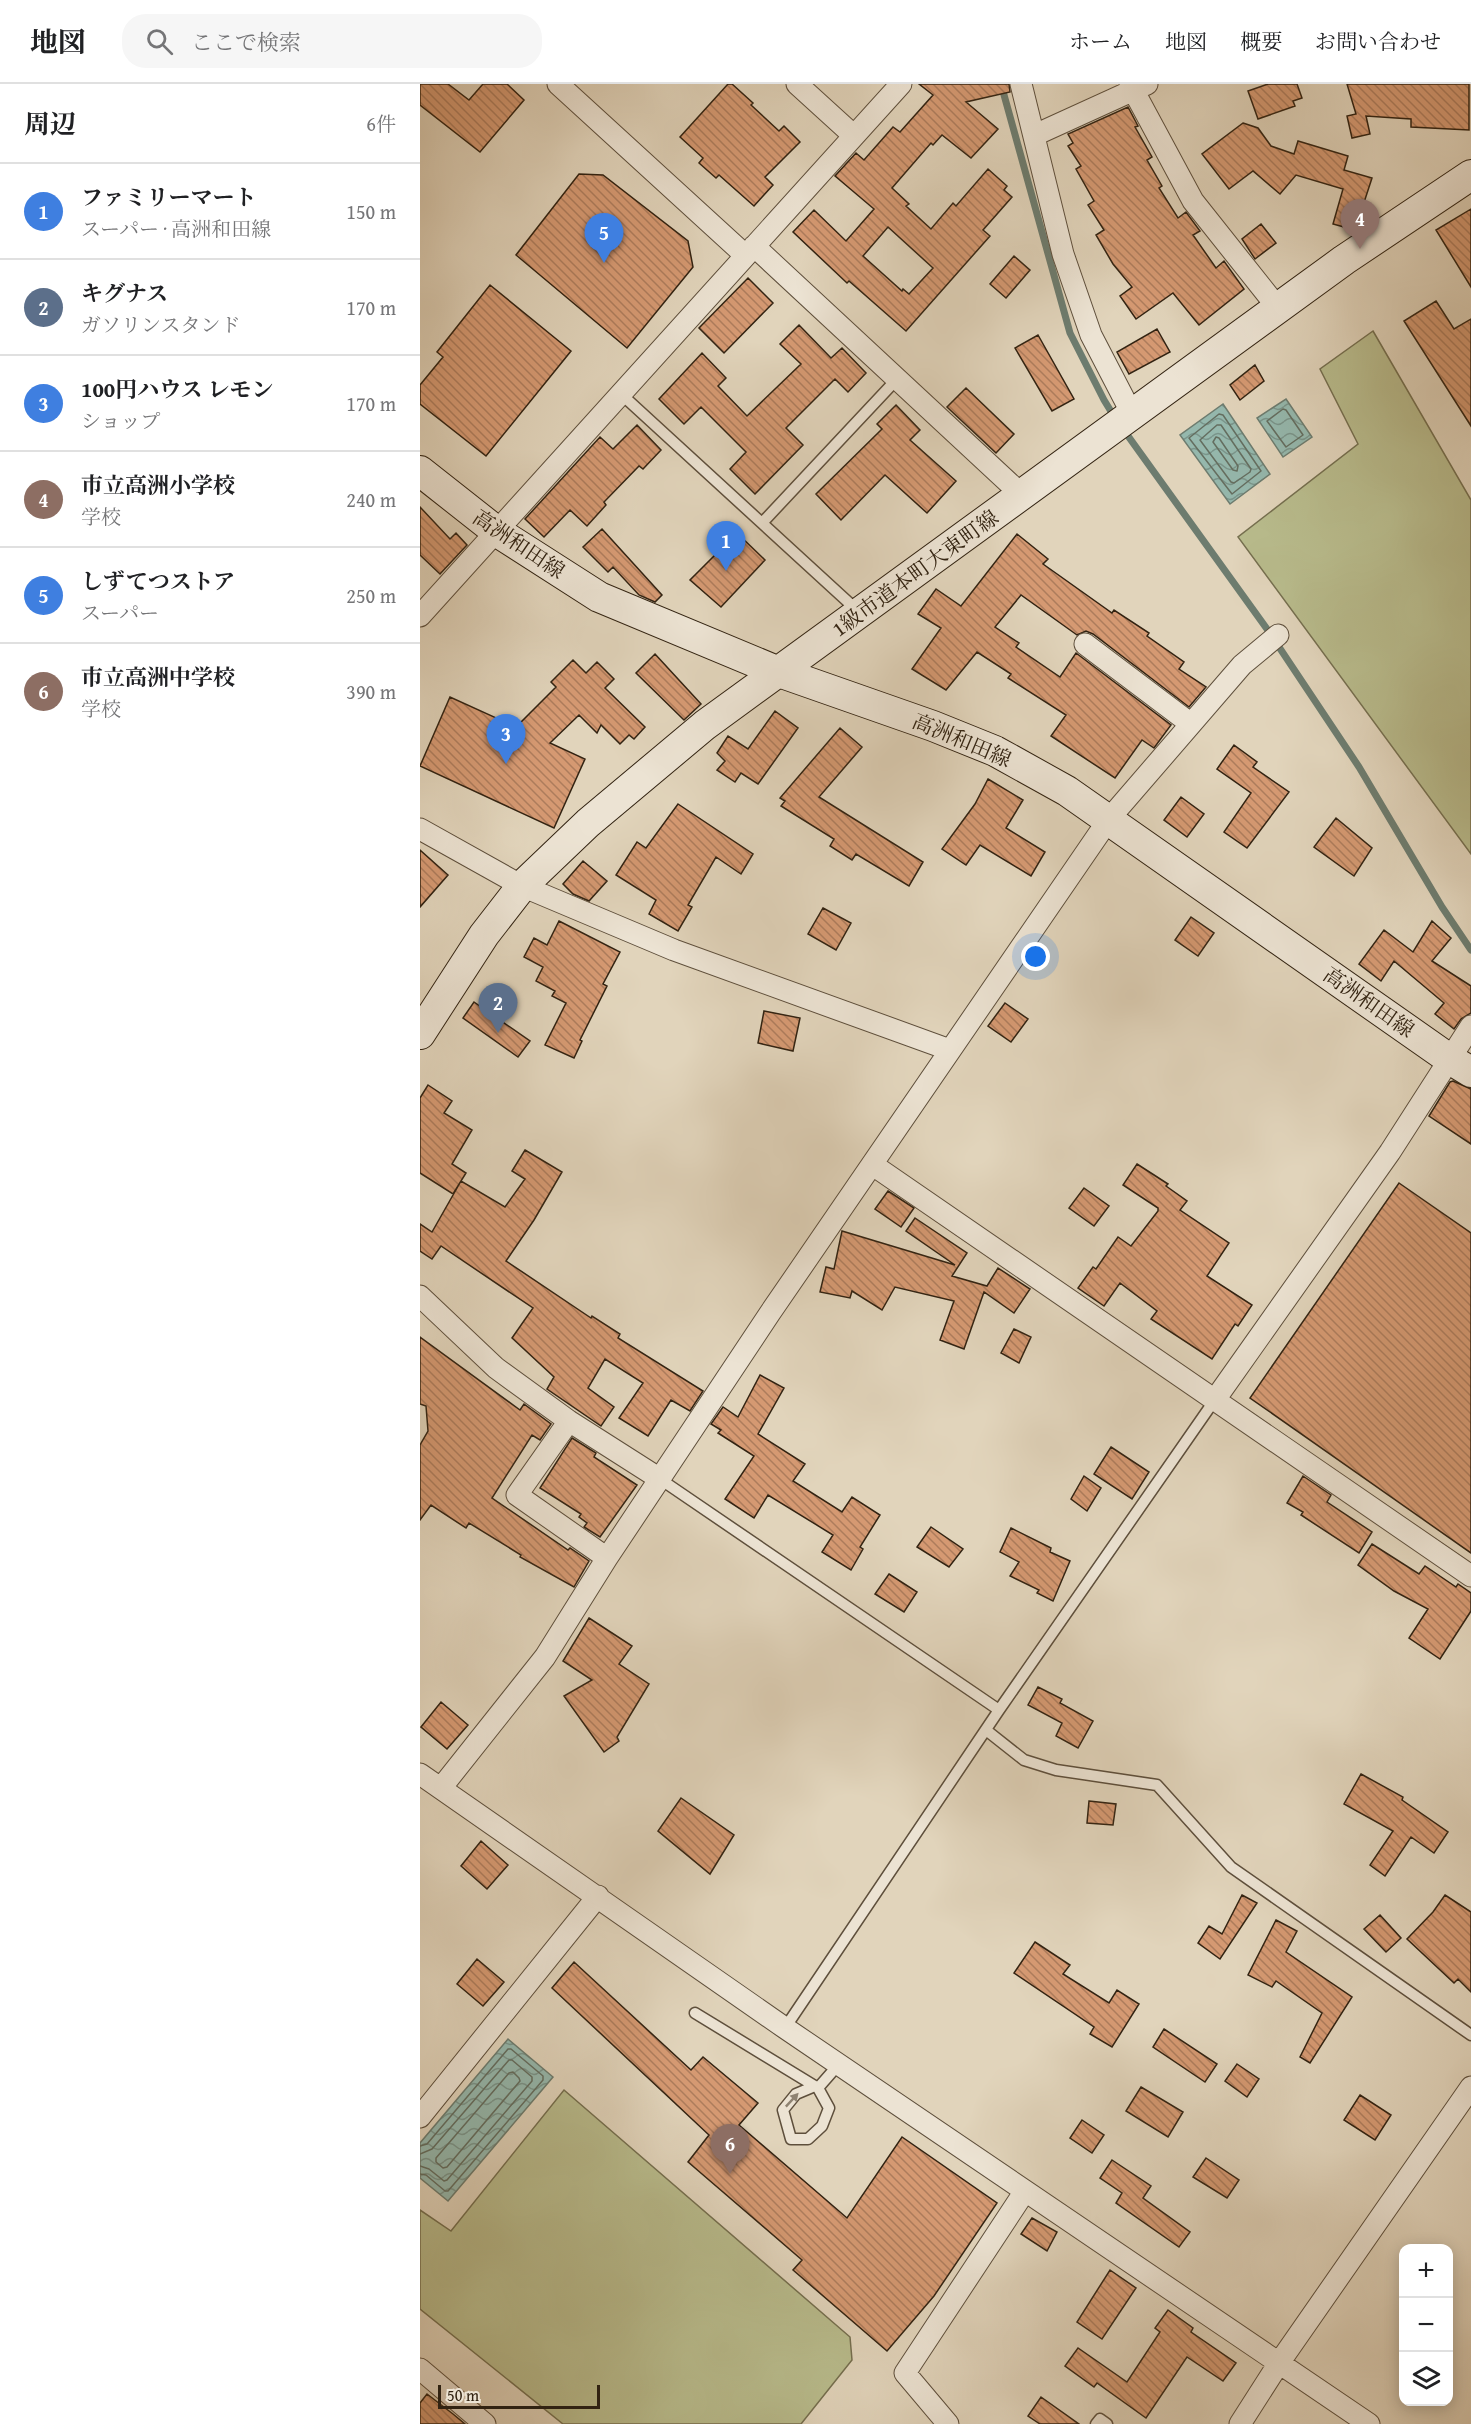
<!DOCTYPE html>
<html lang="ja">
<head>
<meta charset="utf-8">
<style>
	body { margin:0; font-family:"Gentium Book Plus","Noto Serif JP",serif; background:#f6f6f6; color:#202124 }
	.controls { position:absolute; right:18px; bottom:18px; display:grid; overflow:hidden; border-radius:12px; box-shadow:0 3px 15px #0003 }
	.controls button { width:54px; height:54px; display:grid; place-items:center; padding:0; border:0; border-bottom:2px solid #e0e0e0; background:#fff; color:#202124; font:30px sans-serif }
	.scale { position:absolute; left:18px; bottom:15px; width:162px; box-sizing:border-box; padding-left:6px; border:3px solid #322312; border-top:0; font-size:16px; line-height:21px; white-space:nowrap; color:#322312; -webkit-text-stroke:4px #ece3d3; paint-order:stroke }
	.you { position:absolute; left:616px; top:873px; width:21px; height:21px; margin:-15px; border:4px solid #fff; border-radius:50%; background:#1a73e8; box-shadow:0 0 0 9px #1a73e833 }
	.badge { display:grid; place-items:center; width:39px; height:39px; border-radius:50%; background:#ea580c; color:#fff; font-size:20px; font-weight:700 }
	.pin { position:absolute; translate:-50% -50px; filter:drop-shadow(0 2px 3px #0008) }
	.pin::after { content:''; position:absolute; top:32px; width:21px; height:18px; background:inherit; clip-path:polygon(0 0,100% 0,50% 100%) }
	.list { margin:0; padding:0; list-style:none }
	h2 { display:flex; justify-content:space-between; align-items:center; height:78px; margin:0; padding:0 24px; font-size:26px }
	h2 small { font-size:20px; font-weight:400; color:#757577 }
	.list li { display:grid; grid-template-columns:39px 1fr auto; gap:18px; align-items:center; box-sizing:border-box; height:96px; padding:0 24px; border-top:2px solid #e0e0e0 }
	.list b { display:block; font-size:22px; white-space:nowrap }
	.list p { margin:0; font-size:20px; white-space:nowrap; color:#757577 }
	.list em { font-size:20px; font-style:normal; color:#757577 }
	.icon { flex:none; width:33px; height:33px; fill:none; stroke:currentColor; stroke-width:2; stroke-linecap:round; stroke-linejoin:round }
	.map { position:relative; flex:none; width:1051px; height:2340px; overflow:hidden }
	header { display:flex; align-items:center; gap:36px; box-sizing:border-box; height:84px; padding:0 30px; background:#fff; border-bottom:2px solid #e0e0e0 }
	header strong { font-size:28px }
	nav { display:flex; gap:33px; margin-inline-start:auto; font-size:21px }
	.search { width:420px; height:54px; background:#f6f6f6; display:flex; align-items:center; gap:15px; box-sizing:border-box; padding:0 21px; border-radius:24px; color:#757577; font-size:22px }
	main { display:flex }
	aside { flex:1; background:#fff }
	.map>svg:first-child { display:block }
	.park { fill:#b8bb8c; stroke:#756f4f; stroke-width:1.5 }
	.water { fill:url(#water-waves); stroke:#6d7c6f; stroke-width:1.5 }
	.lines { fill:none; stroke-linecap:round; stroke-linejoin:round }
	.shore { stroke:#646e60; stroke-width:1.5 }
	.stream { stroke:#6d7c6f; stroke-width:7 }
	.building { fill:url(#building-back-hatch); stroke:#322312; stroke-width:1.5; fill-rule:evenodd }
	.lane-casing { stroke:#5e4f3c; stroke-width:13 }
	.street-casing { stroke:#5e4f3c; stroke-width:23 }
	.secondary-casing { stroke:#322312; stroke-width:32 }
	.lane { stroke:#ece3d3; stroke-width:10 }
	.street { stroke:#ece3d3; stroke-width:21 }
	.secondary { stroke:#ece3d3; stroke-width:30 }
	.oneway { fill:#8f8372 }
	.labels { text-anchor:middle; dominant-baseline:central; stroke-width:6; stroke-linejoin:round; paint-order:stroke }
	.street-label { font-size:21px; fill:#322312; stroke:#ece3d3 }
</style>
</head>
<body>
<header>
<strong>地図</strong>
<div class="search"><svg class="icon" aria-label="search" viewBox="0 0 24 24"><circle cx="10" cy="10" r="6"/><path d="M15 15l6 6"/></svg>ここで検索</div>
<nav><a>ホーム</a><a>地図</a><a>概要</a><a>お問い合わせ</a></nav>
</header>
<main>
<aside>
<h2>周辺<small>6件</small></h2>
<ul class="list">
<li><span class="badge" style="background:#3f7fe0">1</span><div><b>ファミリーマート</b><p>スーパー · 高洲和田線</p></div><em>150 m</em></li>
<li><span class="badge" style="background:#5c6f8a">2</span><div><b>キグナス</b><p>ガソリンスタンド</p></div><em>170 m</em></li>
<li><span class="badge" style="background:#3f7fe0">3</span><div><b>100円ハウス レモン</b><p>ショップ</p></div><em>170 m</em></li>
<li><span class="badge" style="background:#8d6e63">4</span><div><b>市立高洲小学校</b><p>学校</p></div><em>240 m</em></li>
<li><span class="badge" style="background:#3f7fe0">5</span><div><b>しずてつストア</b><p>スーパー</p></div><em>250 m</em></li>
<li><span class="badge" style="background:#8d6e63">6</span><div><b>市立高洲中学校</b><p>学校</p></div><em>390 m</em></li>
</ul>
</aside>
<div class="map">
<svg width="1051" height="2340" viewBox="0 0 1051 2340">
	<defs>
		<pattern id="water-waves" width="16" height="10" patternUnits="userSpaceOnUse" patternTransform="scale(1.5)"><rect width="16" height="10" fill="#95b8ad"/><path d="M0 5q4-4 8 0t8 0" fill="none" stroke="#7a958b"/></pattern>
		<pattern id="building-back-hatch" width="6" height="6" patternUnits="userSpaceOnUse" patternTransform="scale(1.5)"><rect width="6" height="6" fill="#d59972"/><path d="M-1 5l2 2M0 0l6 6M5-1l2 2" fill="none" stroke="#ad7c5c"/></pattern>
	</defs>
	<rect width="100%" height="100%" fill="#e1d4bb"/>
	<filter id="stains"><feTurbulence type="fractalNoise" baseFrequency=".00333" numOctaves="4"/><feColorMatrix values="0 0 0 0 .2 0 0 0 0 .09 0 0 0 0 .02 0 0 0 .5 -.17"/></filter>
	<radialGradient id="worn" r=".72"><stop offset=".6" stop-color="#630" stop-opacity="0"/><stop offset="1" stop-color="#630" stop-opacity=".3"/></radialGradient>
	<path class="park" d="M 953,247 L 1051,416 L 1051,770 L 818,453 L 938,360 L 900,285 Z
		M 144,2006 L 430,2253 L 432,2276 L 381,2340 L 143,2340 L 0,2225 L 0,2126 L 31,2147 Z"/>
	<path class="water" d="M 866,315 L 892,353 L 863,373 L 837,334 Z
		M 803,320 L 850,390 L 810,420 L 760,351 Z
		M 88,1955 L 133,1993 L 28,2117 L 0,2094 L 0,2059 Z"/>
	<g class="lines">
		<path class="shore" d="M 863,325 L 866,326 L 883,351 L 866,363 L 847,337 Z
			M 799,330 L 803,331 L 841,387 L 812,410 L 769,354 Z
			M 797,341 L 801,341 L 831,385 L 830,388 L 814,399 L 811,398 L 780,356 Z
			M 796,353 L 799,354 L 818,382 L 817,387 L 813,386 L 793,358 Z
			M 93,1988 L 99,1994 L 100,1997 L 27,2083 L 23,2084 L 16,2078 L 16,2074 L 89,1989 Z
			M 0,2062 L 7,2060 L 88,1965 L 91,1965 L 123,1992 L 123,1996 L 28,2107 L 25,2107 L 6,2091 L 0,2090
			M 0,2070 L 12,2065 L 89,1976 L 92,1976 L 112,1993 L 112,1997 L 27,2096 L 24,2097 L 9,2085 L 0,2082"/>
		<path class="stream" d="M 581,0 L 650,249 L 684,316 L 695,334
			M 703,345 L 847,545 L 939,683 L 1022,823 L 1051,866"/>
	</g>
	<path class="building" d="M 0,0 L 28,0 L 49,16 L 63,0 L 87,0 L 104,16 L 60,68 L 0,21 Z
		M 308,0 L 312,0 L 333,19 L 331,21 L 359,47 L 364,42 L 380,58 L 345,93 L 353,101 L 334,122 L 299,91 L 296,94 L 279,79 L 283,74 L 260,53 Z
		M 499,0 L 589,0 L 590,8 L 546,18 L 578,45 L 551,74 L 522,51 L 513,61 L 511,59 L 472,104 L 489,120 L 486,122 L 511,145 L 533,119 L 536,122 L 568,85 L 587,102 L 584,106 L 592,113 L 563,146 L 570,152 L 486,247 L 429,197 L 427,199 L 373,148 L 394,126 L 426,157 L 454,125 L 415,92 L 436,69 L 444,76 L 473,43 L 480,48 L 513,11 ZM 468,143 L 513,184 L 489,210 L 483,205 L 482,207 L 443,172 Z
		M 848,0 L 877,0 L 882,14 L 873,17 L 875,22 L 838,35 L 828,7 Z
		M 927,0 L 1049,0 L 1049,46 L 991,43 L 991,35 L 946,32 L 950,50 L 932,54 L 927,32 L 936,30 Z
		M 708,23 L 718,42 L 715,43 L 732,73 L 727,76 L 742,102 L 739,104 L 758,134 L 766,128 L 780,147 L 773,151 L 796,184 L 804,177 L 824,205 L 779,241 L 753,209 L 716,235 L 700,212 L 712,203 L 693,180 L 676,151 L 684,146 L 668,121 L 674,117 L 656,85 L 661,82 L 648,62 L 653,59 L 648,50 Z
		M 823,39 L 838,44 L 851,62 L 874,70 L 878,57 L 928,72 L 924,86 L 952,94 L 935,146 L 913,140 L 923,105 L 876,91 L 860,110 L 833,87 L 809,105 L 782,70 Z
		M 159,90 L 183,91 L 268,157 L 273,183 L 207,264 L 96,171 Z
		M 1051,125 L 1051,203 L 1016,146 Z
		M 841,140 L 856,159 L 835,175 L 822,155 Z
		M 594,172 L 610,186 L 586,214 L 570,200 Z
		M 328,194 L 353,219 L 304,269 L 279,244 Z
		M 70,201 L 151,267 L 66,372 L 0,320 L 0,301 L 23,273 L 17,268 Z
		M 1016,217 L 1034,245 L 1051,235 L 1051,342 L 984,237 Z
		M 379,241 L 411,274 L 422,264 L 446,289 L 428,308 L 415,295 L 366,344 L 383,361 L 335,410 L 310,385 L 326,368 L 281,323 L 264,340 L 239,315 L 282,269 L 306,294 L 298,302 L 327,332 L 381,280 L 360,260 Z
		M 737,245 L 750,268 L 709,290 L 697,268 Z
		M 618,251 L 654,315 L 632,327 L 595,264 Z
		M 835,281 L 844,297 L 820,316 L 810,301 Z
		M 546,304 L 594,350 L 576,369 L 527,323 Z
		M 476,321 L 500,346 L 490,356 L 536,397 L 507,429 L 465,391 L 421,436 L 396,410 L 462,345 L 457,340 Z
		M 217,341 L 241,366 L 223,385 L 219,382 L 184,418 L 186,421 L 167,442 L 150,426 L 124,453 L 105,435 L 180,353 L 193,365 Z
		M 0,423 L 30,455 L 36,449 L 47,461 L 20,490 L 0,471 Z
		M 182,445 L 242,511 L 235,518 L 219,511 L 193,483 L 188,488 L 163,463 Z
		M 317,449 L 345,476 L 301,523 L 270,496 Z
		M 597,450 L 628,475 L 623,480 L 692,529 L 694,526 L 729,549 L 727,552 L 764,578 L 759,585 L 786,603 L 769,623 L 673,550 L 666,547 L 657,551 L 601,511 L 575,543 L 599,559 L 596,563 L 640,593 L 656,569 L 751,641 L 734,664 L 722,656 L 695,694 L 631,652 L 646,631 L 588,594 L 591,590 L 557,568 L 526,606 L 492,585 L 521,544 L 498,530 L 516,505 L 541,522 Z
		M 235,570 L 281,620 L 264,636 L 216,589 Z
		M 153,576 L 166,589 L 177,578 L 194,595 L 185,604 L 225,643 L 214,655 L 209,651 L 200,660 L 181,641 L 177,649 L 159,631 L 130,659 L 165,675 L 134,744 L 0,682 L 30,613 L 96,643 L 136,603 L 131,598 Z
		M 355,627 L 378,644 L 338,700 L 321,689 L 315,698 L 297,686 L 305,677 L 297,669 L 308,652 L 328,665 Z
		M 420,644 L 442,663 L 399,713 L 503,778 L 489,802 L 436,770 L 432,776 L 410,762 L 414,755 L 361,722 L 365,717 L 360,714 Z
		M 814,661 L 837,678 L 833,683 L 869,708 L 827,764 L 804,748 L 831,709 L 797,685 Z
		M 568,695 L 603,716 L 586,744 L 625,768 L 611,792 L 560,761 L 546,781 L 522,765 L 555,720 Z
		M 761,713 L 784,730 L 767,753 L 744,736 Z
		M 258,720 L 333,770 L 321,790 L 296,773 L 268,821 L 272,823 L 258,847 L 229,830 L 236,816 L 196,791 L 217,758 L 226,764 Z
		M 916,734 L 952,764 L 934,792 L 894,763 Z
		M 0,766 L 28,791 L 0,823 Z
		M 163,777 L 187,797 L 169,817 L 153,810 L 143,800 Z
		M 403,824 L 431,839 L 416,866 L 388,850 Z
		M 771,833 L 794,849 L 778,872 L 755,856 Z
		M 139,837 L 200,868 L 183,900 L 187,902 L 160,956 L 162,957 L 154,974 L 125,961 L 146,919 L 132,912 L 135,907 L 116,897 L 123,883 L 104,873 L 114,854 L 127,861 Z
		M 1012,837 L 1031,854 L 1012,877 L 1051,902 L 1051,929 L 1041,935 L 1034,945 L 1015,930 L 1024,919 L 974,877 L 961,897 L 939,880 L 964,846 L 993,868 Z
		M 54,918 L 110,957 L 98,973 L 43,934 Z
		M 585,919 L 608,935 L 591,958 L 568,942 Z
		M 344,927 L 380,934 L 373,967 L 338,959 Z
		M 1033,997 L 1051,1005 L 1051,1060 L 1009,1032 L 1030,998 Z
		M 8,1001 L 32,1017 L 24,1029 L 52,1046 L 32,1080 L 46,1089 L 33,1110 L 0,1089 L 0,1014 Z
		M 105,1066 L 142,1088 L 114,1136 L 86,1177 L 171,1234 L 172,1232 L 200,1250 L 198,1254 L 283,1307 L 270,1327 L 251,1316 L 228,1352 L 199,1334 L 223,1299 L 185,1275 L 168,1304 L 194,1323 L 181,1342 L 127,1305 L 134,1293 L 92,1254 L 113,1224 L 21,1162 L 12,1175 L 0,1167 L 0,1140 L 12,1148 L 41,1097 L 85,1123 L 105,1095 L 92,1087 Z
		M 717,1080 L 748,1100 L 746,1102 L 767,1117 L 760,1126 L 809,1159 L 787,1192 L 832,1221 L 818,1242 L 815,1240 L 792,1275 L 731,1235 L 737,1227 L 700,1199 L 684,1222 L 658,1204 L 673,1183 L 676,1185 L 698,1153 L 711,1162 L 738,1127 L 738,1124 L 703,1101 Z
		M 979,1099 L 1051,1149 L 1051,1469 L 830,1314 Z
		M 664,1104 L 689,1122 L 674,1142 L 649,1124 Z
		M 468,1107 L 494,1124 L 481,1143 L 455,1125 Z
		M 495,1134 L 547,1169 L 532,1192 L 567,1202 L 578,1184 L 610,1205 L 594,1229 L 564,1208 L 544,1265 L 520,1256 L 534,1217 L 475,1203 L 462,1226 L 432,1207 L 430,1214 L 400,1208 L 406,1183 L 414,1185 L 422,1147 L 535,1181 L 486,1147 Z
		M 594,1245 L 611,1253 L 599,1279 L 581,1269 Z
		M 0,1253 L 100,1326 L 104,1320 L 131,1340 L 120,1356 L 112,1351 L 72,1414 L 148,1466 L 150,1464 L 169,1477 L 154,1503 L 100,1473 L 101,1471 L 49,1439 L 46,1444 L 11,1421 L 0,1436 L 0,1361 L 8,1347 L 6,1322 L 0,1320 Z
		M 340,1291 L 364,1304 L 338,1350 L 385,1380 L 373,1397 L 422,1428 L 432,1413 L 460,1431 L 440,1463 L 443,1465 L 431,1486 L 402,1468 L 413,1451 L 348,1411 L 334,1434 L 305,1415 L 334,1372 L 298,1349 L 301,1346 L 291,1340 L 303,1323 L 318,1333 Z
		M 152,1354 L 176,1369 L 174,1373 L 217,1401 L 180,1453 L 164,1443 L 167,1439 L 159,1433 L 161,1430 L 120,1404 Z
		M 691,1363 L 729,1388 L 712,1415 L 674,1390 Z
		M 664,1392 L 681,1404 L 667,1427 L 651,1415 Z
		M 883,1392 L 911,1411 L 907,1418 L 952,1448 L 939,1469 L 881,1431 L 883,1428 L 867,1419 Z
		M 511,1443 L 543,1465 L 529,1483 L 497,1463 Z
		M 591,1444 L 631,1464 L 630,1468 L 650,1477 L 633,1517 L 617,1509 L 619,1506 L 590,1492 L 599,1478 L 580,1468 Z
		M 952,1460 L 999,1490 L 1005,1482 L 1036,1503 L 1038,1500 L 1051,1509 L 1051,1527 L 1020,1575 L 989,1554 L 1008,1525 L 974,1507 L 938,1481 Z
		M 469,1490 L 497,1508 L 484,1528 L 455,1510 Z
		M 169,1534 L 212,1562 L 199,1580 L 229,1600 L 197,1653 L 199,1657 L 184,1668 L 144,1612 L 172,1596 L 143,1577 Z
		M 618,1603 L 642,1615 L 640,1619 L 673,1637 L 658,1664 L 636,1652 L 642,1639 L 608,1621 Z
		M 21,1618 L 48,1641 L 27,1665 L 1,1643 Z
		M 941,1690 L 983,1713 L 982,1716 L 1028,1748 L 1014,1769 L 991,1753 L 965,1792 L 950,1781 L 973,1747 L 924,1720 Z
		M 261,1714 L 314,1751 L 290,1790 L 238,1747 Z
		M 669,1717 L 696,1720 L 693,1741 L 667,1739 Z
		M 61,1757 L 88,1781 L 67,1805 L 41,1782 Z
		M 822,1811 L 837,1819 L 800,1875 L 778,1859 L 789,1842 L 802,1850 Z
		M 1025,1811 L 1051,1828 L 1051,1908 L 1038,1895 L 1034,1899 L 987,1855 L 1013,1828 Z
		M 960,1831 L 981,1854 L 966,1868 L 944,1845 Z
		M 856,1836 L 877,1847 L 866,1868 L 932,1913 L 890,1979 L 880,1973 L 902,1929 L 856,1897 L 852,1903 L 828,1891 Z
		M 615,1858 L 650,1881 L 643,1890 L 689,1919 L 697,1906 L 719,1920 L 692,1963 L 670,1950 L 674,1943 L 594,1889 Z
		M 57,1875 L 84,1898 L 63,1922 L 37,1900 Z
		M 154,1878 L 271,1986 L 283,1973 L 338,2019 L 319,2041 L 427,2134 L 482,2053 L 577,2119 L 514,2212 L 467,2267 L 373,2186 L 382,2176 L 268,2078 L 289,2051 L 132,1904 Z
		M 744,1945 L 797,1980 L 785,1998 L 733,1963 Z
		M 817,1980 L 839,1995 L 827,2013 L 805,1997 Z
		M 721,2003 L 763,2028 L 748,2053 L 706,2027 Z
		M 940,2011 L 971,2031 L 955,2056 L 924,2036 Z
		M 662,2036 L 684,2051 L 672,2069 L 650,2054 Z
		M 786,2074 L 819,2096 L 807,2114 L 773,2093 Z
		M 692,2076 L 731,2102 L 723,2114 L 770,2148 L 759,2163 L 696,2119 L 702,2109 L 680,2094 Z
		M 612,2134 L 637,2148 L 627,2167 L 601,2150 Z
		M 690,2186 L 716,2204 L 682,2255 L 657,2238 Z
		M 748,2226 L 773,2244 L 771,2248 L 816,2279 L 803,2297 L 767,2273 L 726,2334 L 677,2299 L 674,2303 L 645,2282 L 658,2264 L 707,2298 L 740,2248 L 735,2244 Z
		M 7,2310 L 33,2330 L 45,2340 L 0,2340 L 0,2319 Z
		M 621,2313 L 659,2340 L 620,2340 L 608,2332 Z"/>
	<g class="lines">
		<g class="lane-casing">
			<path id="lane" d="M 200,309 L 439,528
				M 342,439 L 477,295
				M 240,1395 L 579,1626
				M 566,1646 L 604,1676 L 636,1686 L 737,1701 L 811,1783 L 1051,1951
				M 275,1929 L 398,2004 L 419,1980
				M 365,1944 L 579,1626 L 794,1317
				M 395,2002 L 376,2010 L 363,2026 L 371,2055 L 388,2055 L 402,2042 L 409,2024 L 398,2004
				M 676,2340 L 680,2335 L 687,2340"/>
		</g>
		<g class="street-casing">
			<path id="street" d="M 138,0 L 325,171
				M 377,0 L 433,51
				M 601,0 L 643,170 L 671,251 L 712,330
				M 710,0 L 773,117 L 858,224
				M 615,51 L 727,0
				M 334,162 L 602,411
				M 0,532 L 481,0
				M 665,560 L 771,640
				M 0,745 L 102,802 L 254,866 L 530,966
				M 453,1081 L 1051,1492
				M 0,1212 L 76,1284 L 149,1337 L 240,1395
				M 794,1317 L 970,1068 L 1051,942
				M 149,1337 L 97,1411 L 187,1474
				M 0,1690 L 365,1944 L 949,2340
				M 21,1704 L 125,1573 L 187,1474 L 350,1229 L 689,735 L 822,581 L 858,551
				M 0,2033 L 178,1812
				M 0,2285 L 65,2340
				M 528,2340 L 485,2289 L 605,2107
				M 820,2340 L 859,2279 L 1051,2003"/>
		</g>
		<g class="secondary-casing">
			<path id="secondary" d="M 0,387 L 76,447 L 179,513 L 359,588 L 513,642 L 575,667 L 647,707 L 1028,974 L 1051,988
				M 0,950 L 64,851 L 102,802 L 168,739 L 285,641 L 924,176 L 1051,91"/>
		</g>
		<use href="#lane" class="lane"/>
		<use href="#street" class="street"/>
		<use href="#secondary" class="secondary"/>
	</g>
	<defs><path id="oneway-solid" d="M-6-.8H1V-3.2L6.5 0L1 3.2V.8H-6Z" transform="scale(1.5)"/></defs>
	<use class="oneway" href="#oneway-solid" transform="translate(372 2016) rotate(-47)"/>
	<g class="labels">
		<g class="street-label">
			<text transform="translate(99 460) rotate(34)">高洲和田線</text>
			<text transform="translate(495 489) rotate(-36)">1級市道本町大東町線</text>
			<text transform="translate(542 656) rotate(23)">高洲和田線</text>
			<text transform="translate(949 918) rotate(35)">高洲和田線</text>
		</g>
	</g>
	<rect width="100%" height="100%" filter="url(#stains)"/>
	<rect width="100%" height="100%" fill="url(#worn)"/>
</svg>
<div class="controls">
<button>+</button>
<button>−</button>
<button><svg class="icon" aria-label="layers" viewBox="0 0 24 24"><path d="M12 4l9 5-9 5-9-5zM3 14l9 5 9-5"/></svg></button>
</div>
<div class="scale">50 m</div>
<div class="you"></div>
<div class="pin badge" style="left:306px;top:487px;background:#3f7fe0">1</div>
<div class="pin badge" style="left:78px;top:949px;background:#5c6f8a">2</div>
<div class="pin badge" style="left:86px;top:680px;background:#3f7fe0">3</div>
<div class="pin badge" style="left:940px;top:165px;background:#8d6e63">4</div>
<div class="pin badge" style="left:184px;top:179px;background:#3f7fe0">5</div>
<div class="pin badge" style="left:310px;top:2090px;background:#8d6e63">6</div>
</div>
</main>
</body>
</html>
